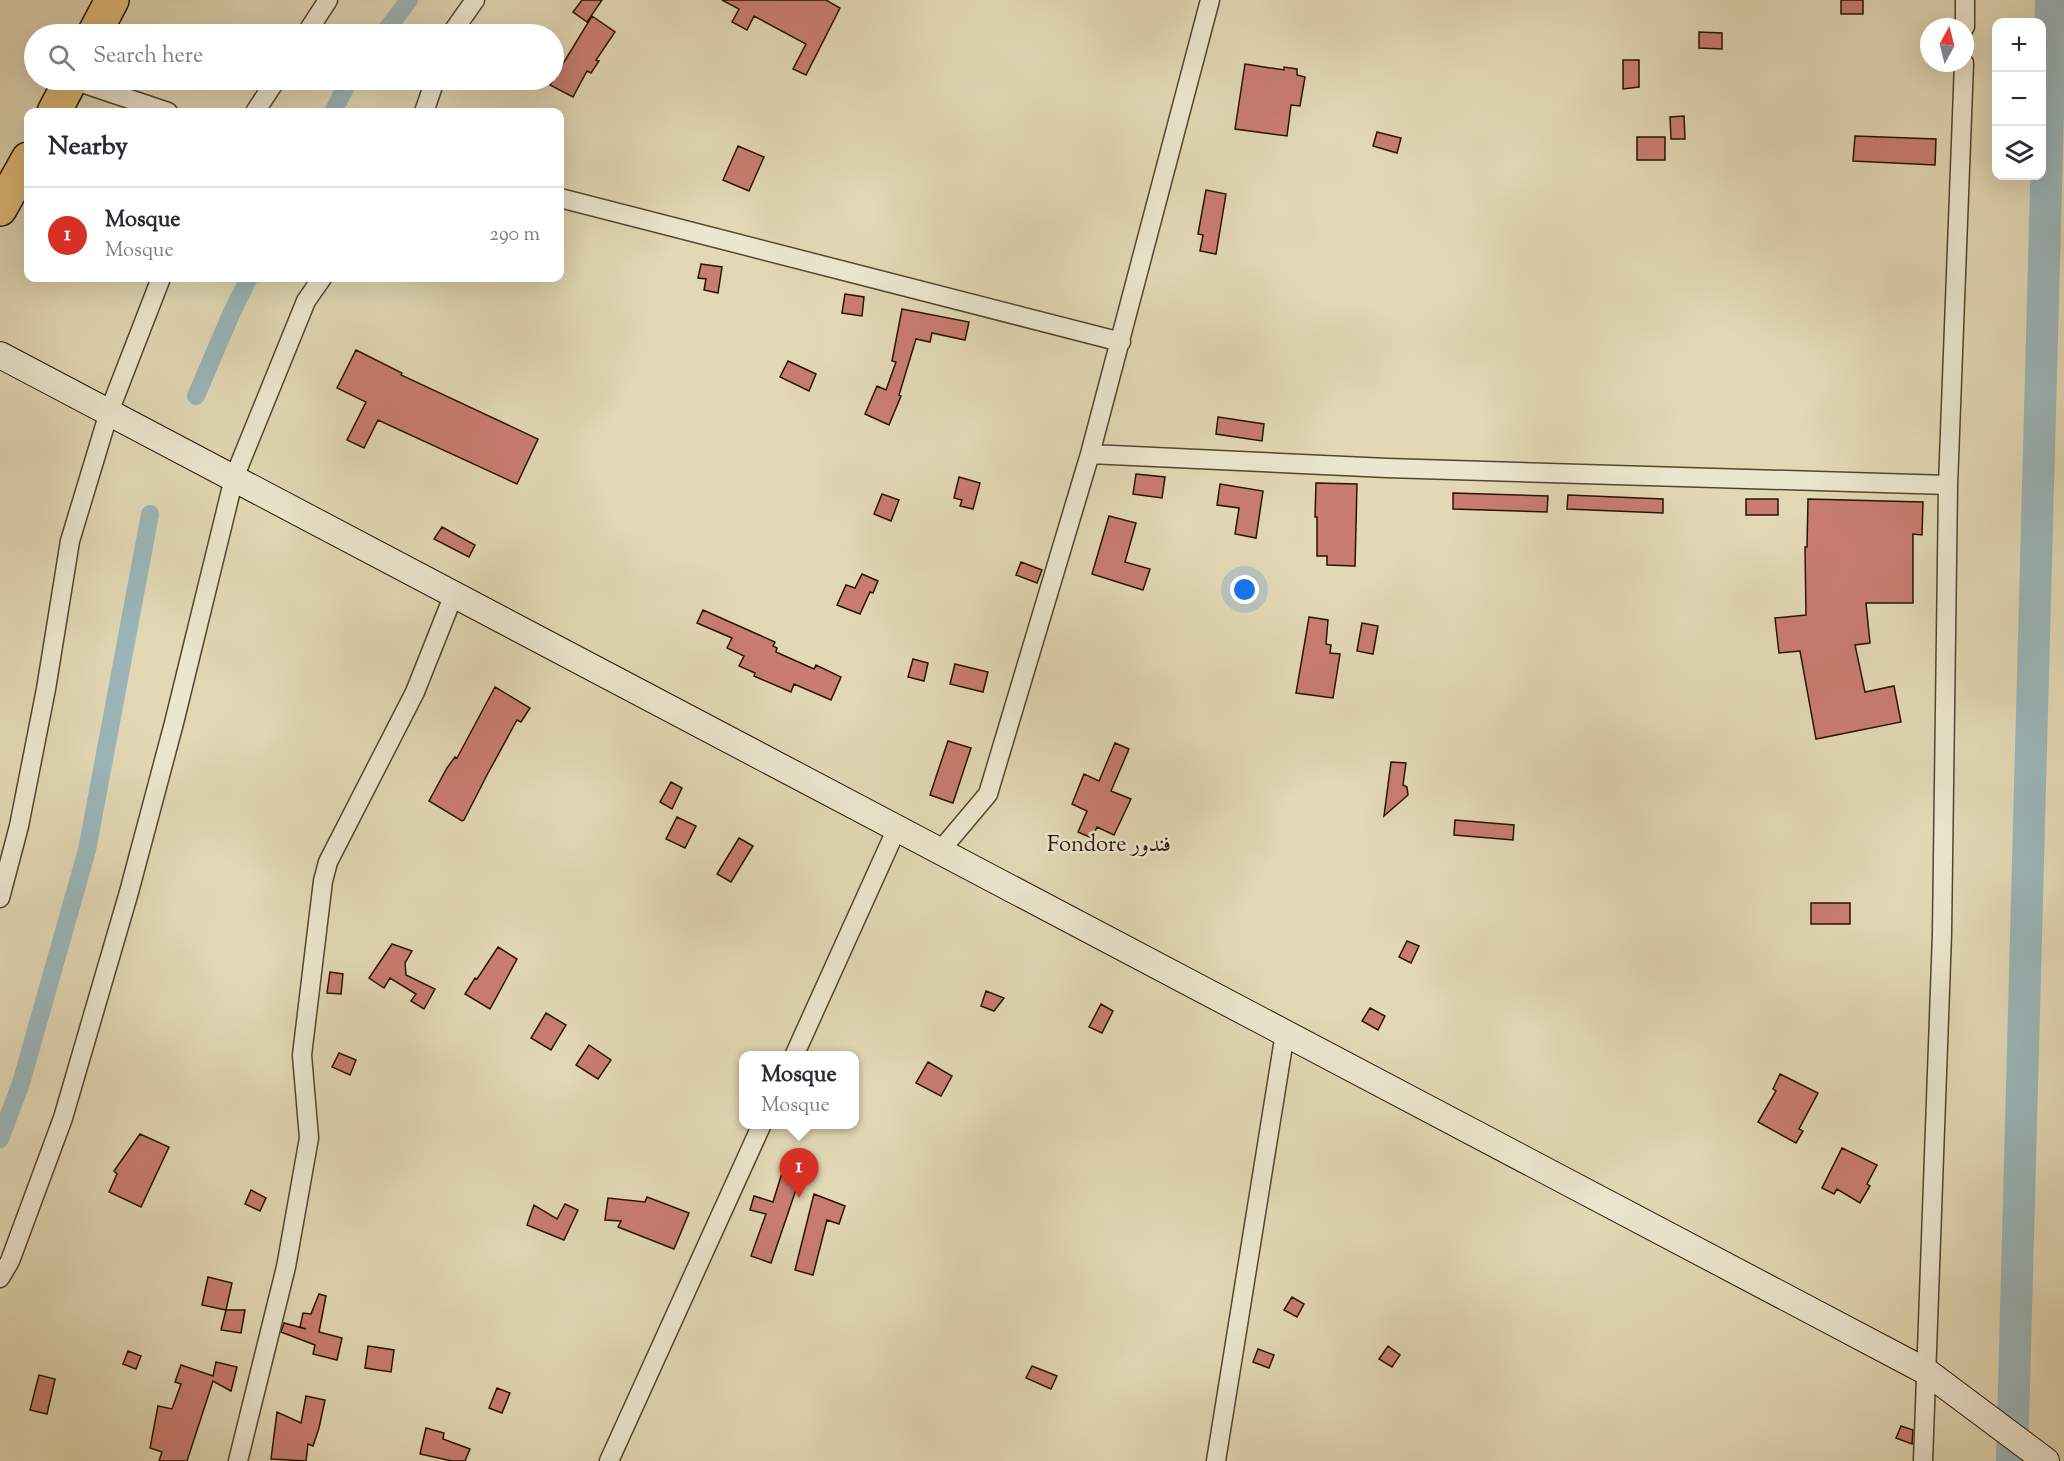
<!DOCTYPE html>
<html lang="en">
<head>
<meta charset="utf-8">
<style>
	body { margin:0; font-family:"Sorts Mill Goudy",Amiri,serif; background:#f2f2f3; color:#2b2b33 }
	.controls { position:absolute; right:18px; top:18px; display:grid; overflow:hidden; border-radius:12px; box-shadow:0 6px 24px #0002 }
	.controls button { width:54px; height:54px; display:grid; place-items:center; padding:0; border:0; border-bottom:2px solid #e1e1e2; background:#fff; color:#2b2b33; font:30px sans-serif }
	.compass { position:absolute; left:1920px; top:18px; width:54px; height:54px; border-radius:50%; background:#fff; box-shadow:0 6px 24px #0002; rotate:7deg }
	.you { position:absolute; left:1245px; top:590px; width:21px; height:21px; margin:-15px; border:4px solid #fff; border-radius:50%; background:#1a73e8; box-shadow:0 0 0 9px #1a73e833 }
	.badge { display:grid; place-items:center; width:39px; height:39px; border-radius:50%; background:#d93025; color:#fff; font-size:20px; font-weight:700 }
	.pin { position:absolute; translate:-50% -50px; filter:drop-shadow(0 2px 3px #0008) }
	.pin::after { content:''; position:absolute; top:32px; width:21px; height:18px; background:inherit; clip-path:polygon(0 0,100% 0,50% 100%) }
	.popup { position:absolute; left:739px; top:1051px; width:120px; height:78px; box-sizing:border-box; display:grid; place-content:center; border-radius:12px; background:#fff; filter:drop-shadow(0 2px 4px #0005); font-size:20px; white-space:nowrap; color:#7c7c81 }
	.popup b { font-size:22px; color:#2b2b33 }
	.popup::after { content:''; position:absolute; left:50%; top:100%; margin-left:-12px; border:12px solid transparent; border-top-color:#fff }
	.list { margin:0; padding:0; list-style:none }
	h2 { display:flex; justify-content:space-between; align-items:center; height:78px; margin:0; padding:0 24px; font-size:26px }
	h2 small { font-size:20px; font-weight:400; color:#7c7c81 }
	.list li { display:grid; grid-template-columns:39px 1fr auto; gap:18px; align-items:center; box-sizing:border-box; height:96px; padding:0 24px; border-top:2px solid #e1e1e2 }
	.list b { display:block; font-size:22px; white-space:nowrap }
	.list p { margin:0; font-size:20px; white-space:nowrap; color:#7c7c81 }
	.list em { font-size:20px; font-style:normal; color:#7c7c81 }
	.icon { flex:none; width:33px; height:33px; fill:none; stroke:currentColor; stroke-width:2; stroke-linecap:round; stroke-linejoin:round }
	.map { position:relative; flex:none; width:2064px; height:1461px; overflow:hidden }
	.search { position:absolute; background:#fff; box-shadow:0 6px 24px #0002; left:24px; top:24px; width:540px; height:66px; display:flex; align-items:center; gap:15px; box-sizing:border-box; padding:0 21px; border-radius:33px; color:#7c7c81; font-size:22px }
	.panel { position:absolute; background:#fff; box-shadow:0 6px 24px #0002; left:24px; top:108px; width:540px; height:174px; border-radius:12px }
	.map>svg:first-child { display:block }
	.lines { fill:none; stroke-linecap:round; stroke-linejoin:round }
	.canal { stroke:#9bb6b9; stroke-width:18 }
	.river { stroke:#9bb6b9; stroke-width:32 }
	.building { fill:#c97d70; stroke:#251500; stroke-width:1.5 }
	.street-casing { stroke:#54462d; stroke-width:21 }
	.secondary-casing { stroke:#251500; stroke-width:28 }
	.highway-casing { stroke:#251500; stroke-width:36 }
	.street { stroke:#ece6ce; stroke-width:18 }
	.secondary { stroke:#ece6ce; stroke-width:26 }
	.highway { stroke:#e1bc7a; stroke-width:33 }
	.labels { text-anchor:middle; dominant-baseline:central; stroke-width:5; stroke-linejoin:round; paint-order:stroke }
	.neighbourhood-label { font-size:22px; fill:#251500; stroke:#ece6ce }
</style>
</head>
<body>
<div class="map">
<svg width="2064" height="1461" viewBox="0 0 2064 1461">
	<rect width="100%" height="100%" fill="#e2d8b4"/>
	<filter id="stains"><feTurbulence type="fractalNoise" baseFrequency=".00333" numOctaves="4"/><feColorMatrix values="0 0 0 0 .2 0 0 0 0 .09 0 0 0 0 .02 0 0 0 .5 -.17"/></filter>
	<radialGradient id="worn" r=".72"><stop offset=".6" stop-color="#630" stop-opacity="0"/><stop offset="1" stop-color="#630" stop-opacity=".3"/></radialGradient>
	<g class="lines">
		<path class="canal" d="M 383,34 L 409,0
			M 333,112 L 349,80
			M 196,396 L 232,312 L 249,278
			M 0,1139 L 21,1083 L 87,850 L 150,514"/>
		<path class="river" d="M 2012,1461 L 2051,0"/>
	</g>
	<path class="building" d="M 582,0 L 602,0 L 587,22 L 573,12 Z
		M 722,0 L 826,0 L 840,8 L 806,75 L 793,69 L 806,44 L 754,16 L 747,30 L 732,22 L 739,9 Z
		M 1841,0 L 1863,0 L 1863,14 L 1841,14 Z
		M 592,16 L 615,32 L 596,60 L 599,61 L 591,73 L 587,71 L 573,97 L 550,85 Z
		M 1699,32 L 1722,33 L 1722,49 L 1699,48 Z
		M 1623,60 L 1639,60 L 1639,87 L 1623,89 Z
		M 1245,64 L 1284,70 L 1284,67 L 1297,69 L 1297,75 L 1305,77 L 1300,106 L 1291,105 L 1287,136 L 1235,129 Z
		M 1684,116 L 1685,139 L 1671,139 L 1670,117 Z
		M 1377,132 L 1401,138 L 1397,153 L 1373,146 Z
		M 1855,136 L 1936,139 L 1935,165 L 1853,161 Z
		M 1637,137 L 1665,137 L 1665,160 L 1637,160 Z
		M 738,146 L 764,157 L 749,191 L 723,180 Z
		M 1206,190 L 1226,194 L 1216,254 L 1200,251 L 1203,235 L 1198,234 Z
		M 701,264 L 722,267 L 718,293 L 704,290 L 706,279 L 698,278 Z
		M 845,294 L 864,297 L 862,316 L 842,313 Z
		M 902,309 L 969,322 L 965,340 L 932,333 L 930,342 L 916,339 L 899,395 L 901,396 L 889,425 L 865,414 L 877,386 L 886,390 L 896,362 L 892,361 Z
		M 356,350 L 402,373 L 401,375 L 538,439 L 517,484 L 378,420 L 364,448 L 347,440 L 366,402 L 337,388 Z
		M 788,361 L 816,374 L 809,391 L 780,377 Z
		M 1218,417 L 1264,424 L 1262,441 L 1216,434 Z
		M 1136,474 L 1165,477 L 1162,498 L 1133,494 Z
		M 959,477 L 980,483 L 973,509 L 960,506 L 962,500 L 954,498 Z
		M 1316,483 L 1357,484 L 1355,566 L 1327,565 L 1327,556 L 1317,556 L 1317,517 L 1315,517 Z
		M 1220,484 L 1263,491 L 1256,538 L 1235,534 L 1239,508 L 1217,505 Z
		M 1453,493 L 1548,496 L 1547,512 L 1453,509 Z
		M 882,494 L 899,500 L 891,521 L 874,514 Z
		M 1568,495 L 1663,499 L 1663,513 L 1567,509 Z
		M 1746,499 L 1778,499 L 1778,515 L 1746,515 Z
		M 1808,499 L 1923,502 L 1922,535 L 1913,534 L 1913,603 L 1866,603 L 1870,643 L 1855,645 L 1865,692 L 1894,686 L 1901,722 L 1816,739 L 1800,651 L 1779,653 L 1775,618 L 1806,615 L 1805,547 L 1807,547 Z
		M 1109,516 L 1136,523 L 1125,562 L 1150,569 L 1143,590 L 1092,574 Z
		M 442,527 L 475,545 L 469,557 L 434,539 Z
		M 1021,562 L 1042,570 L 1037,583 L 1016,575 Z
		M 862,574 L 878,581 L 873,593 L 870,592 L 860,614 L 837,605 L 846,585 L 855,588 Z
		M 703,610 L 775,642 L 773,646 L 777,648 L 776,652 L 814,669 L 816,665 L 841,677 L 831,700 L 794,684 L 791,692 L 754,676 L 755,673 L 739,666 L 744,656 L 727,648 L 732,638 L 697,623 Z
		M 1309,617 L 1328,620 L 1326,644 L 1331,645 L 1330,653 L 1340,654 L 1333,698 L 1296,693 Z
		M 1362,623 L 1378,626 L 1373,654 L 1357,651 Z
		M 913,659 L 928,663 L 924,681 L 908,677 Z
		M 955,664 L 988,672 L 983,692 L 950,684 Z
		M 495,687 L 530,708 L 521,722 L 517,720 L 487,775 L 464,820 L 462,821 L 429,801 L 447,768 L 455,757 L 457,758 Z
		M 948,741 L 971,748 L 953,803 L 930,795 Z
		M 1115,743 L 1129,749 L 1111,791 L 1131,799 L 1114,835 L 1097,827 L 1092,838 L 1078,832 L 1087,811 L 1072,804 L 1084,774 L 1099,781 Z
		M 1391,762 L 1406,763 L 1403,785 L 1407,787 L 1408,795 L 1384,816 Z
		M 671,782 L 682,788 L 672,809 L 660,802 Z
		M 677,817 L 696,826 L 685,848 L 666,839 Z
		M 1455,820 L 1514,825 L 1513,840 L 1454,835 Z
		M 739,838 L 753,846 L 731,882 L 717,874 Z
		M 1811,903 L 1850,903 L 1850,924 L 1811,924 Z
		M 1407,941 L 1419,946 L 1411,963 L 1399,957 Z
		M 392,944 L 412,951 L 405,963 L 406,975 L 435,989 L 424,1009 L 411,1001 L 416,994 L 390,978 L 384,988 L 369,978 Z
		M 498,947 L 517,959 L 490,1009 L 465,994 L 475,978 L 477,979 Z
		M 330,972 L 343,974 L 341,994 L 327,993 Z
		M 986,991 L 1004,998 L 994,1011 L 981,1006 Z
		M 1101,1004 L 1113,1011 L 1102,1033 L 1089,1027 Z
		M 1370,1008 L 1385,1016 L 1378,1030 L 1362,1021 Z
		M 546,1013 L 566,1025 L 551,1050 L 531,1038 Z
		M 589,1045 L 611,1060 L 598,1079 L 576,1065 Z
		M 339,1053 L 356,1060 L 350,1075 L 332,1067 Z
		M 928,1062 L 952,1076 L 941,1096 L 916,1083 Z
		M 1780,1074 L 1818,1093 L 1799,1129 L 1803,1131 L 1796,1143 L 1758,1122 L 1776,1091 L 1773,1089 Z
		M 140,1134 L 169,1147 L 141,1207 L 109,1192 L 117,1174 L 114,1171 Z
		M 1842,1148 L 1877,1165 L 1867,1184 L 1870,1186 L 1860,1203 L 1837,1189 L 1834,1194 L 1822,1188 Z
		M 782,1173 L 800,1178 L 771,1263 L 751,1256 L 766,1214 L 750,1210 L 754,1196 L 773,1202 Z
		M 251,1190 L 266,1198 L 260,1211 L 245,1204 Z
		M 814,1194 L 845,1206 L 839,1224 L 827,1220 L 813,1275 L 795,1270 Z
		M 647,1197 L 689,1213 L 674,1249 L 618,1227 L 621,1221 L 605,1220 L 608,1198 L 645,1202 Z
		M 565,1204 L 578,1210 L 564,1240 L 527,1225 L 534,1205 L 557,1219 Z
		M 208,1277 L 232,1283 L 226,1310 L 202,1305 Z
		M 319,1294 L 326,1296 L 319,1332 L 342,1338 L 337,1360 L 313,1354 L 315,1345 L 281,1332 L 284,1323 L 306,1329 L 300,1327 L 303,1313 L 311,1314 Z
		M 1292,1297 L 1304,1304 L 1297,1317 L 1284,1310 Z
		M 226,1310 L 245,1310 L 241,1333 L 221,1330 Z
		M 368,1346 L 394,1350 L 391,1372 L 365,1368 Z
		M 1388,1346 L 1400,1355 L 1392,1367 L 1379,1359 Z
		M 1258,1349 L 1274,1355 L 1269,1368 L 1253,1362 Z
		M 128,1351 L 141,1356 L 136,1369 L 123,1364 Z
		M 216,1362 L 237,1367 L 231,1391 L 213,1381 L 187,1461 L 159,1461 L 162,1452 L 150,1448 L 158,1406 L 172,1409 L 181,1384 L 175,1382 L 181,1365 L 213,1376 Z
		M 1032,1366 L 1057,1376 L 1051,1389 L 1026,1378 Z
		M 39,1375 L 55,1379 L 47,1414 L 30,1410 Z
		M 497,1388 L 510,1393 L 502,1413 L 489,1408 Z
		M 306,1396 L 325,1400 L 319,1428 L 313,1446 L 308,1444 L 306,1461 L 271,1459 L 277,1412 L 301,1423 Z
		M 1901,1426 L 1913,1430 L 1912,1444 L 1896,1438 Z
		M 426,1428 L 444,1433 L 443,1439 L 470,1449 L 465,1461 L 452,1461 L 420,1454 Z"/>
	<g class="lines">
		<g class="street-casing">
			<path id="street" d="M 1965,0 L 1965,27
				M 306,34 L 328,0
				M 451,34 L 475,0
				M 73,80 L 168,112
				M 255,112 L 276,80
				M 424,112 L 435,80
				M 560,198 L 1121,342
				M 1090,454 L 1387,468 L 1948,485
				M 940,851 L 988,794 L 1090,454 L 1210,0
				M 0,898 L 19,826 L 46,689 L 70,541 L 109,412 L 161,278
				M 794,1056 L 897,828
				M 0,1278 L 10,1261 L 63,1118 L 129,892 L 174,723 L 234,478 L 306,301 L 322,278
				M 238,1461 L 286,1267 L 309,1138 L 302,1055 L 323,881 L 328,862 L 415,692 L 454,594
				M 609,1461 L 762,1124
				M 1216,1461 L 1285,1033
				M 1923,1461 L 1942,934 L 1948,485 L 1964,63"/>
		</g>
		<g class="secondary-casing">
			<path id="secondary" d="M 0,355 L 1912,1364 L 1927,1372 L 2046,1461"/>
		</g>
		<g class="highway-casing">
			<path id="highway" d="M 94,34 L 112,0
				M 54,112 L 71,80
				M 0,209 L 28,159"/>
		</g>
		<use href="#street" class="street"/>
		<use href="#secondary" class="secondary"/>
		<use href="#highway" class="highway"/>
	</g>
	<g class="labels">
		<g class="neighbourhood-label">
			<text x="1109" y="846">Fondore فندور</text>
		</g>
	</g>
	<rect width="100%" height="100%" filter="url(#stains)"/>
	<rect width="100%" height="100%" fill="url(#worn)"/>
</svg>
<div class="controls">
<button>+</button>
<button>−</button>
<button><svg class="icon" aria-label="layers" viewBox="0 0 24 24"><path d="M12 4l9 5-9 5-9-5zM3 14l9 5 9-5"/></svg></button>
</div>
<svg class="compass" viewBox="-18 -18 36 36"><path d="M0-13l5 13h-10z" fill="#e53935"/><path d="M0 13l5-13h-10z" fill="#7c7c81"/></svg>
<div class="you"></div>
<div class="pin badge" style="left:799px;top:1198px">1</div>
<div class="popup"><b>Mosque</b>Mosque</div>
<div class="search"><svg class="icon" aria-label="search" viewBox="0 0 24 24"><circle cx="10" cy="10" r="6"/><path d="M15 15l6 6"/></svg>Search here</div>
<section class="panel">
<h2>Nearby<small></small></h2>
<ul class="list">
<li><span class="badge">1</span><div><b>Mosque</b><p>Mosque</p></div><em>290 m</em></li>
</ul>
</section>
</div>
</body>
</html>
